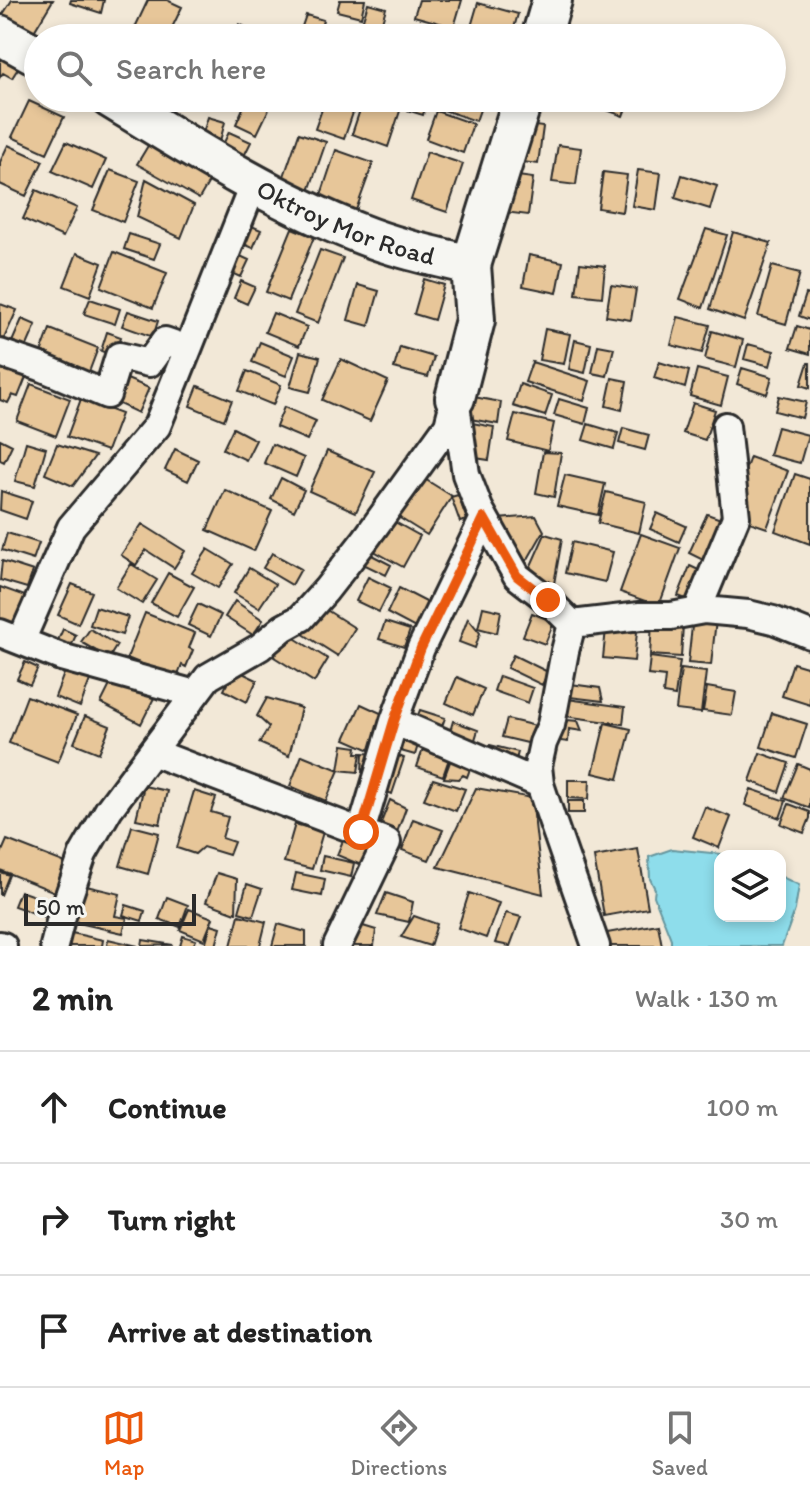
<!DOCTYPE html>
<html lang="en">
<head>
<meta charset="utf-8">
<style>
	body { margin:0; font-family:Itim,sans-serif; background:#f6f6f6; color:#222 }
	.controls { position:absolute; right:24px; bottom:24px; display:grid; overflow:hidden; border-radius:16px; box-shadow:0 4px 12px #0003 }
	.controls button { width:72px; height:72px; display:grid; place-items:center; padding:0; border:0; border-bottom:2px solid #e0e0e0; background:#fff; color:#222; font:40px sans-serif }
	.scale { position:absolute; left:24px; bottom:20px; width:172px; box-sizing:border-box; padding-left:8px; border:4px solid #2b2b2b; border-top:0; font-size:22px; line-height:28px; white-space:nowrap; color:#2b2b2b; -webkit-text-stroke:6px #f6f6f2; paint-order:stroke }
	.stop { position:absolute; width:24px; height:24px; margin:-18px; border:6px solid #ea580c; border-radius:50%; background:#fff }
	.stop.end { background:#ea580c; border-color:#fff; box-shadow:0 2px 8px #0008 }
	.list { margin:0; padding:0; list-style:none }
	h2 { display:flex; justify-content:space-between; align-items:center; height:104px; margin:0; padding:0 32px; font-size:34px }
	h2 small { font-size:26px; font-weight:400; color:#767676 }
	.list li { display:grid; grid-template-columns:52px 1fr auto; gap:24px; align-items:center; box-sizing:border-box; height:112px; padding:0 32px; border-top:2px solid #e0e0e0 }
	.list b { display:block; font-size:30px; white-space:nowrap }
	.list em { font-size:26px; font-style:normal; color:#767676 }
	.icon { flex:none; width:44px; height:44px; fill:none; stroke:currentColor; stroke-width:2; stroke-linecap:round; stroke-linejoin:round }
	.map { position:relative; flex:none; width:810px; height:946px; overflow:hidden }
	.search { position:absolute; background:#fff; box-shadow:0 4px 12px #0003; left:24px; right:24px; top:24px; height:88px; display:flex; align-items:center; gap:20px; box-sizing:border-box; padding:0 28px; border-radius:44px; color:#767676; font-size:30px }
	.sheet { height:440px; background:#fff }
	nav { display:flex; justify-content:space-around; align-items:center; box-sizing:border-box; height:112px; border-top:2px solid #e0e0e0; background:#fff; font-size:22px; color:#767676 }
	nav a { display:grid; justify-items:center; gap:4px }
	nav .on { color:#ea580c }
	.map>svg:first-child { display:block }
	.water { fill:#8eddeb; stroke:#66969e; stroke-width:2 }
	.building { fill:#e7c699; stroke:#2b2b2b; stroke-width:2 }
	.lines { fill:none; stroke-linecap:round; stroke-linejoin:round }
	.street-casing { stroke:#2b2b2b; stroke-width:32 }
	.secondary-casing { stroke:#2b2b2b; stroke-width:44 }
	.street { stroke:#f6f6f2; stroke-width:26 }
	.secondary { stroke:#f6f6f2; stroke-width:38 }
	.route { stroke:#ea580c; stroke-width:10 }
	.labels { text-anchor:middle; dominant-baseline:central; stroke-width:8; stroke-linejoin:round; paint-order:stroke }
	.street-label { font-size:26px; fill:#2b2b2b; stroke:#f6f6f2 }
</style>
</head>
<body>
<div class="map">
<svg width="810" height="946" viewBox="0 0 810 946">
	<rect width="100%" height="100%" fill="#f2e8d7"/>
	<filter id="ink" filterUnits="userSpaceOnUse"><feTurbulence type="fractalNoise" baseFrequency=".0125" numOctaves="2"/><feDisplacementMap in="SourceGraphic" scale="16" xChannelSelector="R" yChannelSelector="G"/><feConvolveMatrix kernelMatrix="1 2 1 2 8 2 1 2 1" color-interpolation-filters="sRGB"/></filter>
	<g filter="url(#ink)">
		<path class="water" d="M 672,849 L 741,856 L 720,856 L 720,916 L 780,916 L 780,876 L 799,885 L 795,910 L 782,946 L 671,946 L 671,939 L 654,896 L 655,889 L 650,879 L 649,857 Z"/>
		<path class="building" d="M 12,0 L 53,0 L 30,38 L 0,19 Z
			M 71,0 L 104,0 L 101,13 L 70,3 Z
			M 148,0 L 167,0 L 182,7 L 167,38 L 130,38 Z
			M 340,0 L 365,0 L 361,17 L 337,11 Z
			M 419,0 L 462,0 L 454,27 L 414,16 Z
			M 368,3 L 386,8 L 379,32 L 361,26 Z
			M 478,3 L 518,14 L 511,38 L 498,38 L 470,30 Z
			M 306,15 L 323,20 L 318,38 L 298,38 Z
			M 239,24 L 261,35 L 259,38 L 233,38 Z
			M 345,29 L 363,35 L 362,38 L 342,38 Z
			M 444,30 L 471,38 L 442,38 Z
			M 0,49 L 22,62 L 12,78 L 3,73 L 0,77 Z
			M 44,98 L 77,98 L 70,111 Z
			M 326,98 L 350,98 L 357,101 L 344,139 L 315,129 Z
			M 364,98 L 404,99 L 388,147 L 352,134 Z
			M 407,98 L 428,98 L 423,115 L 404,109 Z
			M 444,98 L 463,98 L 482,104 L 476,121 L 441,109 Z
			M 574,98 L 630,98 L 623,116 Z
			M 247,99 L 269,109 L 257,134 L 236,124 Z
			M 29,101 L 64,117 L 47,153 L 12,137 Z
			M 436,111 L 473,124 L 463,153 L 426,139 Z
			M 208,117 L 225,122 L 219,145 L 201,139 Z
			M 520,124 L 543,127 L 538,164 L 515,161 Z
			M 229,132 L 251,142 L 239,166 L 217,157 Z
			M 299,133 L 326,142 L 309,191 L 282,182 Z
			M 152,139 L 214,173 L 199,199 L 137,164 Z
			M 66,142 L 106,160 L 93,189 L 52,171 Z
			M 8,145 L 43,161 L 26,196 L 0,184 L 0,162 Z
			M 558,145 L 581,148 L 576,185 L 552,182 Z
			M 336,150 L 373,163 L 356,210 L 320,198 Z
			M 427,152 L 463,164 L 447,212 L 411,200 Z
			M 110,170 L 139,181 L 123,222 L 93,210 Z
			M 638,170 L 661,173 L 656,210 L 632,206 Z
			M 603,172 L 627,175 L 622,212 L 598,208 Z
			M 510,175 L 533,178 L 528,215 L 504,212 Z
			M 682,175 L 717,186 L 710,209 L 675,198 Z
			M 146,179 L 194,205 L 181,238 L 137,217 Z
			M 36,190 L 77,208 L 63,237 L 23,219 Z
			M 247,224 L 261,230 L 253,248 L 239,242 Z
			M 292,228 L 314,237 L 288,301 L 266,292 Z
			M 706,229 L 727,235 L 703,308 L 680,299 Z
			M 733,232 L 771,243 L 744,321 L 710,309 Z
			M 129,234 L 160,244 L 154,259 L 124,249 Z
			M 320,250 L 343,258 L 318,323 L 295,314 Z
			M 114,252 L 167,273 L 153,308 L 101,287 Z
			M 77,253 L 102,263 L 90,296 L 64,286 Z
			M 236,254 L 249,260 L 241,277 L 228,271 Z
			M 529,255 L 563,262 L 557,293 L 523,286 Z
			M 580,263 L 605,266 L 602,297 L 576,294 Z
			M 772,266 L 800,273 L 786,324 L 758,316 Z
			M 424,279 L 444,285 L 434,320 L 414,314 Z
			M 241,281 L 255,287 L 247,304 L 234,298 Z
			M 358,285 L 379,291 L 369,326 L 348,320 Z
			M 611,285 L 636,289 L 631,320 L 606,316 Z
			M 806,294 L 810,295 L 810,320 L 799,316 Z
			M 90,299 L 120,309 L 115,324 L 84,314 Z
			M 0,304 L 17,310 L 2,343 L 0,342 Z
			M 128,311 L 158,321 L 153,337 L 122,326 Z
			M 273,313 L 307,327 L 299,346 L 265,332 Z
			M 678,317 L 710,325 L 702,353 L 671,345 Z
			M 22,319 L 36,325 L 26,348 L 12,342 Z
			M 797,326 L 810,330 L 810,354 L 790,348 Z
			M 50,329 L 98,348 L 86,380 L 38,361 Z
			M 545,329 L 570,334 L 564,364 L 539,360 Z
			M 712,331 L 743,340 L 736,367 L 705,359 Z
			M 107,332 L 121,337 L 114,356 L 101,351 Z
			M 575,340 L 591,344 L 585,373 L 569,369 Z
			M 260,342 L 294,356 L 286,376 L 252,362 Z
			M 748,344 L 774,351 L 770,366 L 744,359 Z
			M 598,345 L 614,348 L 607,376 L 592,373 Z
			M 400,347 L 434,357 L 428,377 L 394,368 Z
			M 300,352 L 320,357 L 310,392 L 290,387 Z
			M 341,359 L 388,381 L 370,421 L 322,400 Z
			M 532,362 L 590,381 L 584,401 L 525,382 Z
			M 659,362 L 689,371 L 685,388 L 654,378 Z
			M 808,363 L 810,363 L 810,388 L 801,385 Z
			M 0,366 L 26,377 L 18,397 L 12,395 L 8,403 L 0,400 Z
			M 742,368 L 772,377 L 767,394 L 737,384 Z
			M 697,369 L 728,377 L 721,405 L 690,396 Z
			M 247,371 L 281,385 L 273,405 L 239,391 Z
			M 612,378 L 627,381 L 622,410 L 606,406 Z
			M 127,379 L 149,388 L 138,413 L 117,403 Z
			M 31,384 L 70,399 L 56,436 L 17,421 Z
			M 520,384 L 552,395 L 545,416 L 513,406 Z
			M 198,386 L 232,400 L 224,420 L 190,406 Z
			M 463,395 L 501,402 L 498,424 L 459,417 Z
			M 779,396 L 806,402 L 802,418 L 775,411 Z
			M 81,399 L 121,414 L 107,451 L 67,437 Z
			M 559,399 L 589,408 L 585,424 L 554,415 Z
			M 693,403 L 715,410 L 705,440 L 683,433 Z
			M 284,407 L 316,421 L 307,440 L 276,427 Z
			M 515,414 L 554,423 L 548,451 L 508,441 Z
			M 461,421 L 494,427 L 489,460 L 455,455 Z
			M 588,424 L 618,433 L 614,449 L 583,440 Z
			M 777,427 L 808,435 L 800,463 L 769,455 Z
			M 233,428 L 256,440 L 246,460 L 223,449 Z
			M 623,428 L 649,435 L 645,450 L 619,443 Z
			M 0,439 L 12,445 L 4,462 L 0,460 Z
			M 26,442 L 46,448 L 35,486 L 15,481 Z
			M 57,444 L 95,456 L 73,486 L 45,474 Z
			M 272,444 L 304,458 L 296,477 L 264,463 Z
			M 175,449 L 198,460 L 188,481 L 165,470 Z
			M 327,451 L 375,472 L 356,512 L 309,491 Z
			M 543,452 L 561,453 L 554,497 L 536,493 Z
			M 750,457 L 788,471 L 767,528 L 729,515 Z
			M 415,473 L 452,496 L 427,535 L 390,512 Z
			M 795,474 L 810,479 L 810,544 L 775,531 Z
			M 565,475 L 605,484 L 598,515 L 557,506 Z
			M 281,478 L 304,490 L 294,511 L 271,499 Z
			M 225,490 L 272,511 L 254,551 L 207,530 Z
			M 1,491 L 32,501 L 26,519 L 0,510 Z
			M 606,492 L 646,502 L 639,533 L 598,523 Z
			M 458,495 L 467,520 L 460,522 L 451,497 Z
			M 657,513 L 686,526 L 679,542 L 650,529 Z
			M 707,514 L 724,520 L 705,561 L 689,553 Z
			M 384,516 L 420,536 L 403,567 L 367,547 Z
			M 536,516 L 544,531 L 521,571 L 498,519 Z
			M 142,524 L 185,551 L 174,568 L 146,550 L 136,565 L 121,555 Z
			M 7,533 L 39,543 L 33,560 L 2,550 Z
			M 545,534 L 562,539 L 552,595 L 525,579 Z
			M 641,534 L 680,548 L 659,606 L 620,592 Z
			M 572,542 L 613,552 L 605,582 L 565,573 Z
			M 208,549 L 233,564 L 218,588 L 192,573 Z
			M 362,550 L 391,565 L 386,575 L 357,561 Z
			M 272,553 L 301,569 L 292,585 L 263,568 Z
			M 2,561 L 33,571 L 27,588 L 0,580 Z
			M 131,564 L 157,580 L 142,604 L 116,588 Z
			M 690,566 L 705,573 L 694,602 L 678,596 Z
			M 249,568 L 275,584 L 259,608 L 234,593 Z
			M 168,573 L 194,587 L 177,617 L 151,603 Z
			M 368,577 L 391,588 L 379,612 L 356,601 Z
			M 72,584 L 92,592 L 78,624 L 58,615 Z
			M 0,587 L 25,596 L 11,632 L 0,628 Z
			M 399,588 L 432,605 L 419,630 L 387,613 Z
			M 235,601 L 263,620 L 253,635 L 225,617 Z
			M 198,604 L 221,615 L 211,636 L 188,625 Z
			M 317,604 L 355,628 L 338,656 L 300,632 Z
			M 96,607 L 128,617 L 122,635 L 90,625 Z
			M 483,607 L 501,611 L 497,633 L 478,628 Z
			M 145,613 L 195,633 L 189,648 L 193,650 L 186,667 L 182,665 L 177,678 L 127,658 Z
			M 532,613 L 554,622 L 545,644 L 523,636 Z
			M 693,617 L 716,620 L 711,665 L 688,663 Z
			M 468,618 L 480,633 L 475,648 L 459,642 Z
			M 385,622 L 410,630 L 404,647 L 379,639 Z
			M 652,623 L 683,625 L 681,657 L 650,655 Z
			M 63,629 L 76,635 L 68,653 L 55,647 Z
			M 90,629 L 117,645 L 109,658 L 81,642 Z
			M 606,629 L 637,632 L 634,661 L 603,658 Z
			M 288,634 L 328,659 L 314,682 L 274,657 Z
			M 513,655 L 548,672 L 542,685 L 507,668 Z
			M 650,657 L 680,661 L 675,696 L 663,694 L 665,677 L 648,675 Z
			M 25,662 L 38,668 L 30,685 L 17,679 Z
			M 793,663 L 810,668 L 810,705 L 782,696 Z
			M 234,669 L 257,680 L 247,702 L 224,690 Z
			M 681,669 L 706,672 L 701,713 L 676,710 Z
			M 65,671 L 90,680 L 80,707 L 55,697 Z
			M 499,676 L 533,688 L 528,703 L 494,691 Z
			M 114,677 L 154,698 L 141,724 L 101,703 Z
			M 457,677 L 484,689 L 473,715 L 446,703 Z
			M 563,683 L 600,688 L 603,701 L 561,696 Z
			M 707,687 L 736,692 L 732,715 L 703,711 Z
			M 27,696 L 77,715 L 58,762 L 9,743 Z
			M 267,698 L 301,708 L 289,756 L 259,743 L 269,727 L 257,716 Z
			M 560,698 L 625,707 L 623,724 L 557,715 Z
			M 361,704 L 385,715 L 370,750 L 345,739 Z
			M 420,710 L 445,718 L 439,735 L 414,726 Z
			M 772,713 L 807,724 L 796,758 L 761,747 Z
			M 85,716 L 110,726 L 99,753 L 74,743 Z
			M 507,719 L 540,727 L 536,745 L 502,737 Z
			M 555,719 L 578,721 L 582,731 L 569,729 L 568,742 L 552,740 Z
			M 453,721 L 478,730 L 473,746 L 448,738 Z
			M 605,723 L 631,729 L 618,779 L 593,773 Z
			M 396,728 L 421,735 L 415,755 L 390,748 Z
			M 426,740 L 452,750 L 443,776 L 417,767 Z
			M 343,745 L 357,747 L 356,753 L 361,753 L 358,772 L 339,770 Z
			M 490,745 L 518,752 L 512,776 L 483,769 Z
			M 454,751 L 474,758 L 467,777 L 463,775 L 459,779 L 444,778 Z
			M 363,753 L 377,754 L 375,773 L 362,772 Z
			M 391,753 L 404,758 L 392,794 L 379,789 Z
			M 760,753 L 789,763 L 779,792 L 750,781 Z
			M 302,755 L 339,770 L 326,801 L 290,786 Z
			M 798,764 L 810,769 L 810,808 L 784,798 Z
			M 433,779 L 465,789 L 456,811 L 424,799 Z
			M 568,780 L 590,780 L 589,799 L 568,798 Z
			M 144,786 L 167,791 L 160,824 L 136,819 Z
			M 476,788 L 532,798 L 543,894 L 438,867 Z
			M 751,789 L 786,801 L 780,818 L 745,805 Z
			M 194,791 L 216,798 L 211,812 L 228,817 L 222,838 L 234,842 L 229,855 L 203,847 L 195,854 L 177,848 Z
			M 390,800 L 406,808 L 396,835 L 379,828 Z
			M 568,801 L 584,801 L 584,813 L 568,813 Z
			M 789,804 L 810,812 L 810,818 L 804,833 L 781,824 Z
			M 705,807 L 731,817 L 719,848 L 693,837 Z
			M 413,819 L 443,830 L 429,860 L 402,850 Z
			M 295,824 L 323,832 L 312,869 L 284,862 Z
			M 132,826 L 159,833 L 148,874 L 120,866 Z
			M 344,838 L 368,847 L 361,865 L 337,855 Z
			M 7,840 L 71,865 L 60,894 L 0,870 L 0,856 Z
			M 638,849 L 648,908 L 604,916 L 594,857 Z
			M 323,856 L 354,863 L 351,877 L 320,870 Z
			M 0,872 L 9,875 L 1,895 L 0,895 Z
			M 217,873 L 237,879 L 236,913 L 206,902 Z
			M 296,873 L 325,879 L 322,896 L 292,890 Z
			M 247,884 L 262,889 L 253,916 L 239,912 Z
			M 82,885 L 120,894 L 115,916 L 127,918 L 123,933 L 74,922 Z
			M 20,891 L 51,902 L 45,917 L 14,906 Z
			M 386,893 L 413,902 L 409,922 L 377,915 Z
			M 469,893 L 499,903 L 486,938 L 458,928 Z
			M 167,897 L 188,905 L 180,927 L 159,919 Z
			M 126,905 L 145,911 L 142,921 L 123,915 Z
			M 189,909 L 213,918 L 204,940 L 180,930 Z
			M 506,913 L 521,917 L 510,946 L 495,943 Z
			M 239,915 L 266,922 L 260,946 L 231,946 Z
			M 414,916 L 437,924 L 430,946 L 401,937 Z
			M 350,922 L 376,930 L 374,946 L 353,946 L 341,943 Z
			M 211,924 L 221,927 L 216,946 L 205,945 Z
			M 278,924 L 306,932 L 306,946 L 272,946 Z
			M 658,924 L 662,946 L 609,946 L 607,933 Z
			M 63,931 L 103,940 L 102,946 L 59,946 Z
			M 183,936 L 196,940 L 193,946 L 180,946 Z
			M 108,939 L 138,946 L 107,946 Z
			M 143,940 L 173,945 L 142,946 Z"/>
		<g class="lines">
			<g class="street-casing">
				<path id="street" d="M 0,353 L 41,367 L 107,395 L 119,356 L 149,363 L 165,341 L 188,349 L 254,183
					M 456,405 L 466,474 L 479,508 L 517,576 L 548,600 L 572,624 L 640,616 L 671,616 L 704,610 L 748,614 L 773,620 L 810,635
					M 484,518 L 421,648 L 394,721 L 540,784
					M 697,611 L 736,517 L 726,426
					M 572,624 L 565,651 L 551,725 L 543,743 L 538,766 L 540,784 L 550,814 L 596,946
					M 0,633 L 61,657 L 195,694
					M 21,641 L 71,527 L 157,426 L 188,349
					M 152,752 L 387,842 L 337,946
					M 361,832 L 394,721
					M 0,945 L 3,946
					M 54,946 L 60,922 L 83,854 L 109,809 L 208,677 L 260,647 L 283,628 L 301,618 L 326,590 L 365,540 L 448,425 L 455,398"/>
			</g>
			<g class="secondary-casing">
				<g id="secondary">
					<path d="M 0,35 L 38,56"/>
					<path d="M 541,38 L 552,0"/>
					<path id="s1" d="M 110,98 C 190,147 271,199 358,233 C 395,248 433,256 471,265 L 475,320 L 455,398"/>
					<path d="M 471,265 L 523,98"/>
				</g>
			</g>
			<use href="#street" class="street"/>
			<use href="#secondary" class="secondary"/>
		</g>
	</g>
	<g class="lines" filter="url(#ink)">
		<path class="route" d="M 361,832 L 394,721 L 421,648 L 484,518 L 517,576 L 548,600"/>
	</g>
	<g class="labels">
		<g class="street-label">
			<text stroke="none"><textPath href="#s1" startOffset="268">Oktroy Mor Road</textPath></text>
		</g>
	</g>
</svg>
<div class="controls">
<button><svg class="icon" aria-label="layers" viewBox="0 0 24 24"><path d="M12 4l9 5-9 5-9-5zM3 14l9 5 9-5"/></svg></button>
</div>
<div class="scale">50 m</div>
<div class="stop" style="left:361px;top:832px"></div>
<div class="stop end" style="left:548px;top:600px"></div>
<div class="search"><svg class="icon" aria-label="search" viewBox="0 0 24 24"><circle cx="10" cy="10" r="6"/><path d="M15 15l6 6"/></svg>Search here</div>
</div>
<section class="sheet">
<h2>2 min<small>Walk · 130 m</small></h2>
<ul class="list">
<li><svg class="icon" aria-label="ahead" viewBox="0 0 24 24"><path d="M12 20V5M6 11l6-6 6 6"/></svg><div><b>Continue</b></div><em>100 m</em></li>
<li><svg class="icon" aria-label="right" viewBox="0 0 24 24"><path d="M7 20v-9h11M14 6l5 5-5 5"/></svg><div><b>Turn right</b></div><em>30 m</em></li>
<li><svg class="icon" aria-label="arrive" viewBox="0 0 24 24"><path d="M6 21V4h12l-3 4 3 4H6"/></svg><div><b>Arrive at destination</b></div></li>
</ul>
</section>
<nav>
<a class="on"><svg class="icon" aria-label="map" viewBox="0 0 24 24"><path d="M3 6l6-2 6 2 6-2v14l-6 2-6-2-6 2zM9 4v14M15 6v14"/></svg>Map</a>
<a><svg class="icon" aria-label="directions" viewBox="0 0 24 24"><path d="M12 3l9 9-9 9-9-9zM9 14v-3h6M13 9l2 2-2 2"/></svg>Directions</a>
<a><svg class="icon" aria-label="saved" viewBox="0 0 24 24"><path d="M7 4h10v16l-5-4-5 4z"/></svg>Saved</a>
</nav>
</body>
</html>
